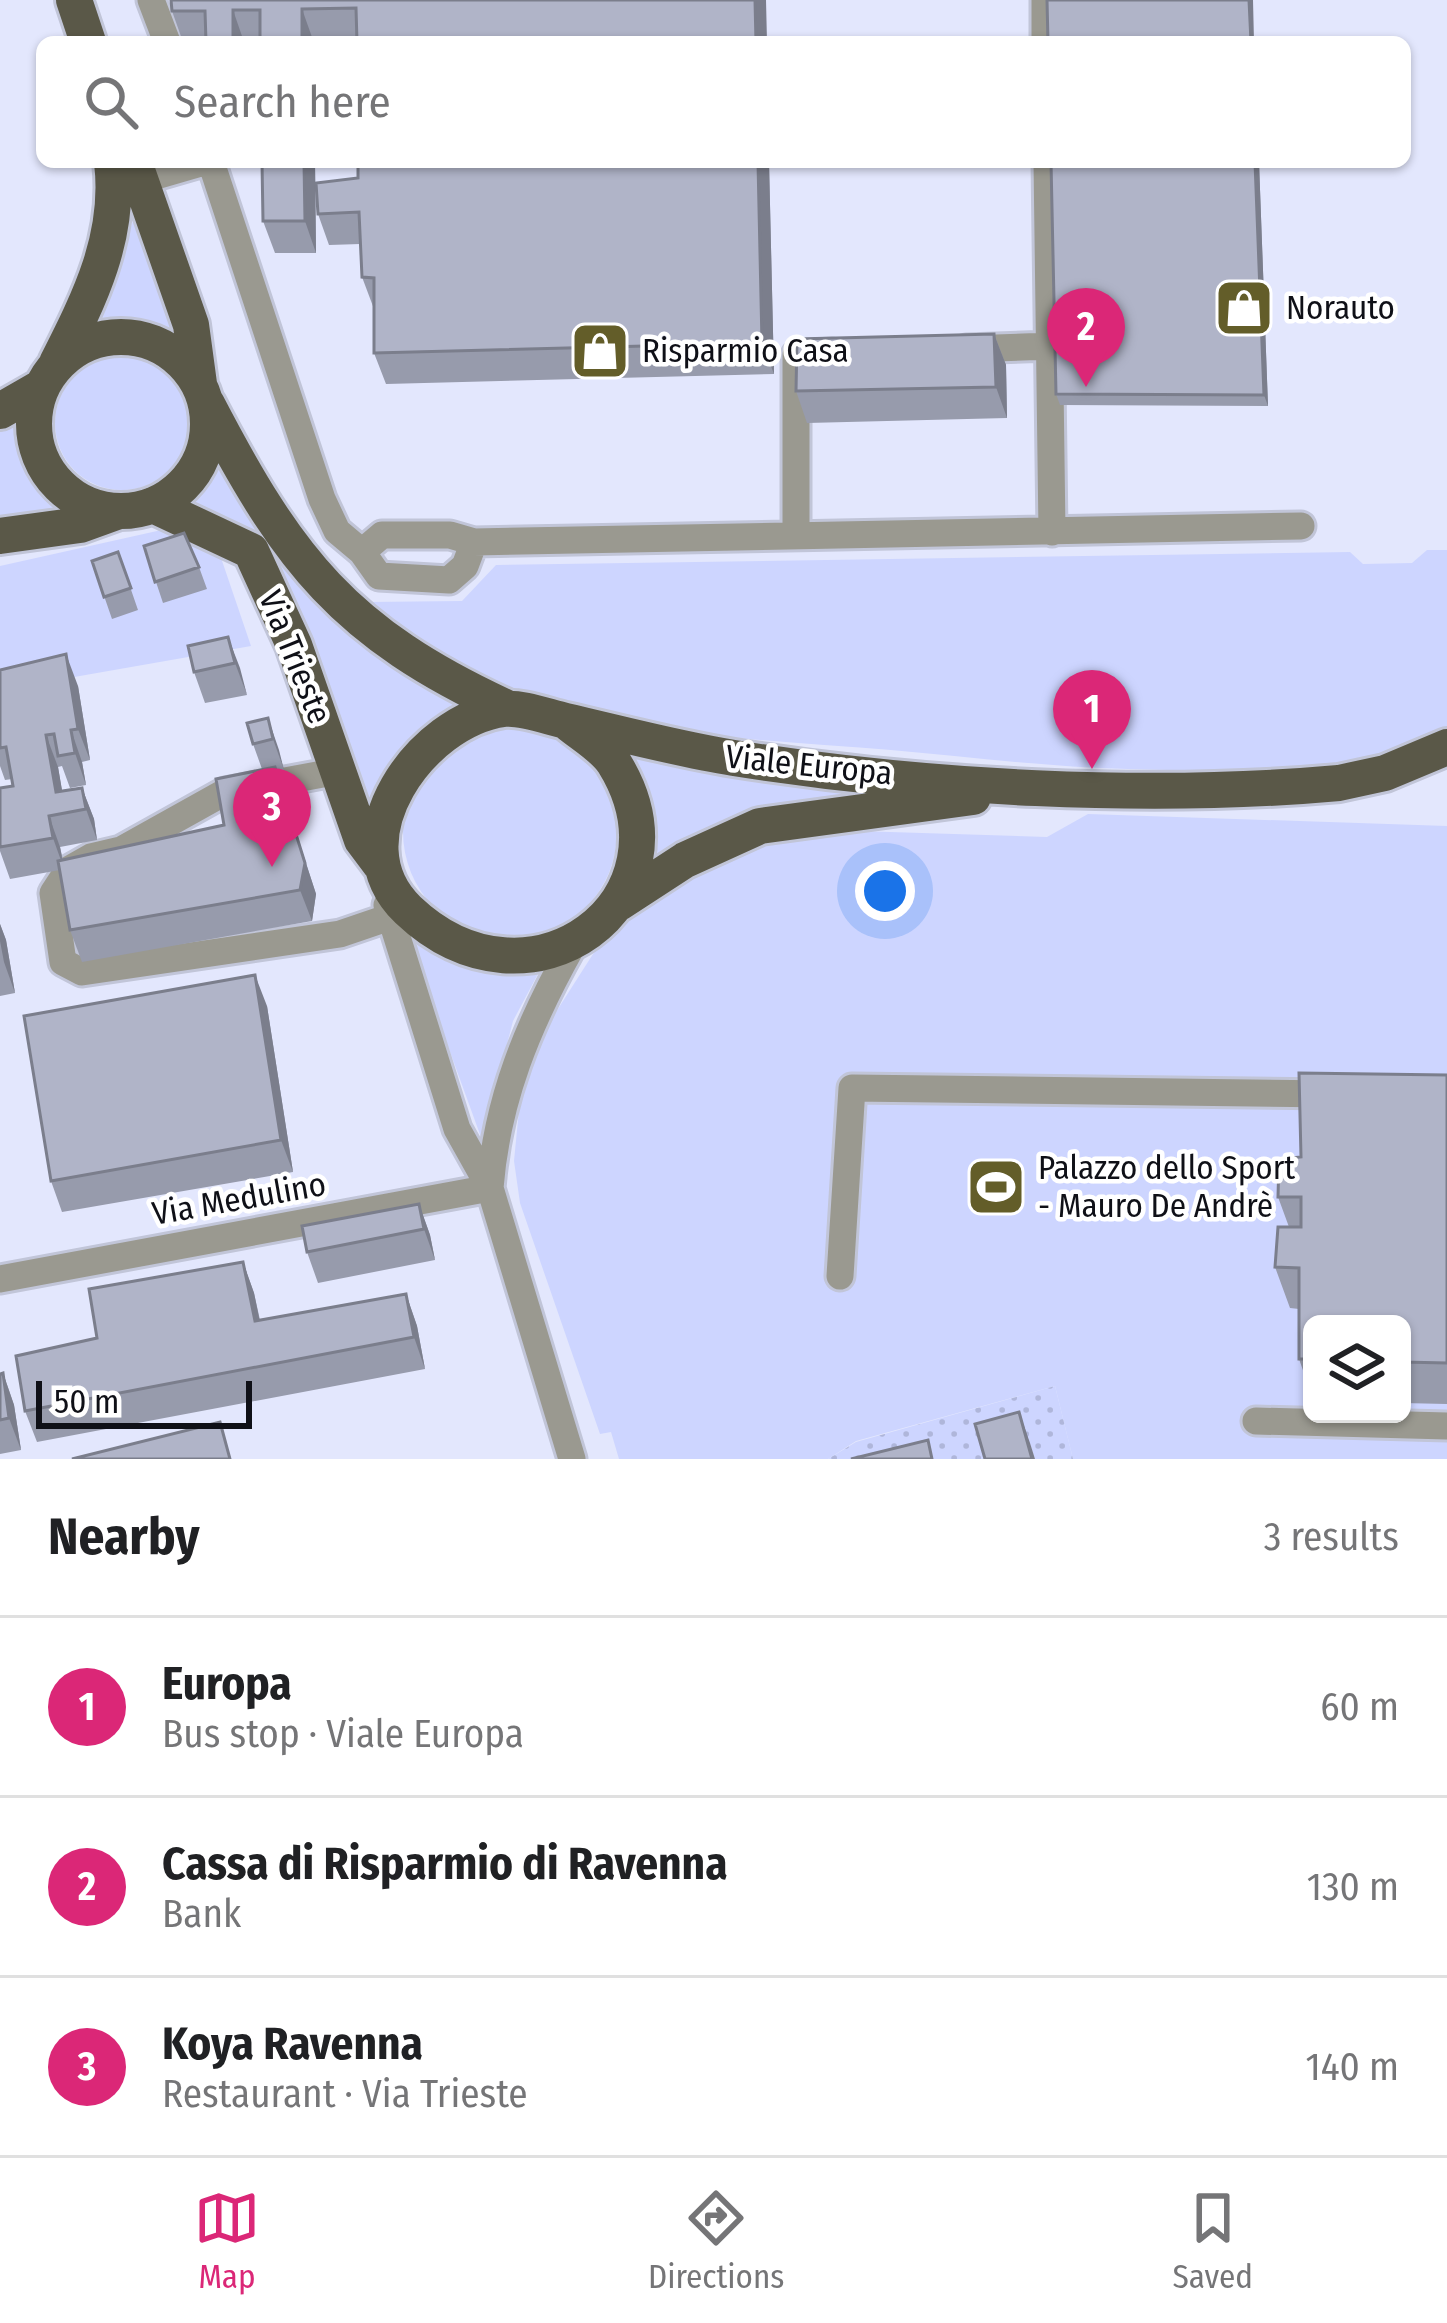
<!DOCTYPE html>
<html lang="en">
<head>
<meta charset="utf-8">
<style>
	body { margin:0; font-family:"Fira Sans Condensed",sans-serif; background:#f6f6f6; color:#202124 }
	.controls { position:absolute; right:36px; bottom:36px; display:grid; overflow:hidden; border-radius:18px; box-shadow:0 3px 9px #0004 }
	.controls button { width:108px; height:108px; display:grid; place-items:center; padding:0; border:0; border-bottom:3px solid #e0e0e0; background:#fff; color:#202124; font:60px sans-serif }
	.scale { position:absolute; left:36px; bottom:30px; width:216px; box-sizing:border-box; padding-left:12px; border:6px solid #0f1017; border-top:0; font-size:33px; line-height:42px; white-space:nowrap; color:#0f1017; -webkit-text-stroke:9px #fff; paint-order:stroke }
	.you { position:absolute; left:885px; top:891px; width:42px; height:42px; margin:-30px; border:9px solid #fff; border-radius:50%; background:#1a73e8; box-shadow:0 0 0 18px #1a73e833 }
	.badge { display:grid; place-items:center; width:78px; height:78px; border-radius:50%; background:#db2777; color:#fff; font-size:39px; font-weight:700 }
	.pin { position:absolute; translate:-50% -99px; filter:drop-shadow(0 3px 6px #0008) }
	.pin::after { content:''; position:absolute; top:63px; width:42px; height:36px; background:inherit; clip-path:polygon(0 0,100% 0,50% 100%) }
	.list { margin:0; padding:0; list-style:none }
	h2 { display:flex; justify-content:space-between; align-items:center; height:156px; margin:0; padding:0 48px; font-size:51px }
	h2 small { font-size:39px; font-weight:400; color:#757577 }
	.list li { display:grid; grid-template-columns:78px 1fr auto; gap:36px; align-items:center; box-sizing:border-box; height:180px; padding:0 48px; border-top:3px solid #e0e0e0 }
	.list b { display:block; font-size:45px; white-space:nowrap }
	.list p { margin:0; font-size:39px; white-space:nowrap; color:#757577 }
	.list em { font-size:39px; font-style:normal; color:#757577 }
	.icon { flex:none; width:66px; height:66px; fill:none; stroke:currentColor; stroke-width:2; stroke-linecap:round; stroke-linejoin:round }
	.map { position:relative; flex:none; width:1447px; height:1459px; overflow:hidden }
	.search { position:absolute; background:#fff; box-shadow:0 3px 9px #0004; left:36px; right:36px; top:36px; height:132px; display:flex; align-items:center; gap:30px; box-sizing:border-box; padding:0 42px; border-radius:18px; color:#757577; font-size:45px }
	.sheet { height:696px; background:#fff }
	nav { display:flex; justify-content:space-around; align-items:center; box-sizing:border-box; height:168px; border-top:3px solid #e0e0e0; background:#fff; font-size:33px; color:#757577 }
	nav a { display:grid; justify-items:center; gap:6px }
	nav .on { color:#db2777 }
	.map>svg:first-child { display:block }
	.grass { fill:#cdd5ff; fill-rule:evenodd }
	.garden { fill:url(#garden-dots) }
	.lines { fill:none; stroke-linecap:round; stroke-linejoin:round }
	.minor-casing { stroke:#c1c5d8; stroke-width:33 }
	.major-casing { stroke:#c1c5d8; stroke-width:42 }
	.minor { stroke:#9a9990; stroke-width:27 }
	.major { stroke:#5a5848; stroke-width:36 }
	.wall { fill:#979bac }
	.shaded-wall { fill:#7b7e8c }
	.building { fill:#b0b4c8; stroke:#7b7e8c; stroke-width:3 }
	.labels { text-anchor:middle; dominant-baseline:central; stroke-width:9; stroke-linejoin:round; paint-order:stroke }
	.poi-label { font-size:33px; fill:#0f1017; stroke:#fff; text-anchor:start }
	.street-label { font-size:33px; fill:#0f1017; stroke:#fff }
</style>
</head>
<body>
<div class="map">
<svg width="1447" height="1459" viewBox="0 0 1447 1459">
	<defs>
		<pattern id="garden-dots" width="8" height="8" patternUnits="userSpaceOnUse" patternTransform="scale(3)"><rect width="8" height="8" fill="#cdd5ff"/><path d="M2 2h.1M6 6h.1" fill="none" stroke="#afb6da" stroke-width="1.8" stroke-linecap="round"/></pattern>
	</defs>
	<rect width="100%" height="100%" fill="#e3e7fd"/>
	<path class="grass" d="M 137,209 L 179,324 L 172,328 L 125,317 L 99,320 Z
		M55 423a67 67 0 1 1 134 0a67 67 0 1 1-134 0Z
		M 13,422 L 30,482 L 64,518 L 0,527 L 0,431 Z
		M 214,451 C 265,561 350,663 467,702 C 404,731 397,761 373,823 L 299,620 L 187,506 L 203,485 Z
		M 166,529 L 218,549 L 251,646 L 0,690 L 0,566 Z
		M 1427,550 L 1447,550 L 1447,766 C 1341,767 1234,773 1128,769 C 1049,767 970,757 891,750 C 716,736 501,733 368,602 L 462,601 L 496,565 L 1350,552 L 1363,564 L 1412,563 Z
		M403 832a107 107 0 1 1 214 0a107 107 0 1 1-214 0Z
		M 622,754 L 886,796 C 792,797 732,815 650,861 Z
		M 1088,814 L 1447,826 L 1447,1459 L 1073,1459 L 1055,1386 L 856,1441 L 828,1459 L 619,1459 L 611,1432 L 600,1434 L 520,1203 L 514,1161 L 519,1110 L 540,1037 L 609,929 L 724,854 L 780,837 L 826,830 L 1047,837 ZM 1312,1324 L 1402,1324 L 1402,1414 L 1312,1414 Z
		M 408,936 C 457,969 481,974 539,972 L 513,1021 L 482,1140 Z"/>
	<path class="garden" d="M 1055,1386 L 1073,1459 L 1035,1459 L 1030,1444 L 987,1459 L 828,1459 L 856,1442 Z"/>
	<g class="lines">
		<g class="minor-casing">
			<path id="minor" d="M 151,0 L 167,42
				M 1045,0 L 1045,42
				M 211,162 L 322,499 L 337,531 L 362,552
				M 1047,162 L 1052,532
				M 142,180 L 204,162
				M 966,349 L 1050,346
				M 796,536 L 796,355 L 832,353
				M 474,542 L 465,566 L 449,580 L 379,576 L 362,552 L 382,535 L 450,535 L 474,542 L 1301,526
				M 339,771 L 225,792 L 121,850 L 91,857 L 68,870 L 53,893 L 63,962 L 82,972 L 340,934 L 387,918
				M 387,905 L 457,1129 L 490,1188 L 572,1459
				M 490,1188 C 497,1099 528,1025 571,948
				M 840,1276 L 852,1088 L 1335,1094
				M 0,1279 L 490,1188
				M 1256,1421 L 1447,1426"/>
		</g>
		<g class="major-casing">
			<path id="major" d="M 74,0 L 88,42
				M 134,162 L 191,325 L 199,384
				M34 424a87 87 0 1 1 174 0a87 87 0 1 1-174 0Z
				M 57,363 C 90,298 121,236 112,162
				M 207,404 C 288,560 344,633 507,708
				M 0,411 L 42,387
				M 153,505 L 251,551 L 294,645 L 362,840 L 380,864
				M 0,536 L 80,525 L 116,512
				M 567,722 C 581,734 604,747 614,763 C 699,900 530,1026 408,910 C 335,840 421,720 504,709 C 522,707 548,717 566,721 C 622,734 678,749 734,758 C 922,788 1150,800 1339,783 L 1385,773 L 1447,747
				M 619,903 L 685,860 L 760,826 L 973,797"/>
		</g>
		<use href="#minor" class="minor"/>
		<use href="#major" class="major"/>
	</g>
	<path class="wall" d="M 766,0 L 357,39 L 313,40 L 313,42 L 183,42 L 172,11 Z
		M 315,162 L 316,253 L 275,253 L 263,221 Z
		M 769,162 L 774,374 L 386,384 L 374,353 L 374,309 L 362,277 L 360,244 L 329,245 L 318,214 L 358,178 Z
		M 1259,162 L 1268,406 L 1060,405 L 1056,394 Z
		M 994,334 L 1006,365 L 1007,418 L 807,423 L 796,391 Z
		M 144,546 L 199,567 L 207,589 L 163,603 Z
		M 118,552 L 138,610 L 112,619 L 92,561 Z
		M 228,637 L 247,695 L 205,703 L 194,672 Z
		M 0,670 L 78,686 L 90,760 L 82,762 L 86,785 L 70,788 L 62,766 L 58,767 L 62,791 L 82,788 L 94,819 L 97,840 L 60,847 L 63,860 L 224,825 L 262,769 L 253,744 L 268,718 L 284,770 L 276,772 L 316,894 L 312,921 L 82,962 L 70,930 L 60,870 L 10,879 L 0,851 L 0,788 L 13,786 L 12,779 L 5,780 L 0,766 Z
		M 0,924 L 6,940 L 15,993 L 0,996 Z
		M 267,1006 L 293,1172 L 62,1212 L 51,1181 Z
		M 1447,1075 L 1447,1404 L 1402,1403 L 1402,1324 L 1312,1324 L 1312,1396 L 1299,1359 L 1299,1309 L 1290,1308 L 1275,1267 L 1289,1227 L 1278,1197 L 1301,1157 Z
		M 419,1204 L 430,1235 L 435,1260 L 318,1283 L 307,1252 Z
		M 243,1262 L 254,1293 L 260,1320 L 406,1294 L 417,1326 L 425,1369 L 37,1442 L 25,1411 L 97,1338 Z
		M 3,1373 L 14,1405 L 21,1450 L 0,1454 L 0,1374 Z"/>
	<path class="shaded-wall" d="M 755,0 L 766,0 L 767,42 L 756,42 Z
		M 1249,0 L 1253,0 L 1254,42 L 1251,42 Z
		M 302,9 L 313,40 L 313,42 L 302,42 Z
		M 233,10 L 244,42 L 233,42 Z
		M 304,162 L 315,162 L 316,253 L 305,221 Z
		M 758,162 L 769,162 L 774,374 L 762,343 Z
		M 1255,162 L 1259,162 L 1268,406 L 1264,395 Z
		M 994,334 L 1006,365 L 1007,418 L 996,387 Z
		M 228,637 L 240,668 L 247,695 L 235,663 Z
		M 66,654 L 78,686 L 90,760 L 78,729 Z
		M 268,718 L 279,750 L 284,770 L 273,739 Z
		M 71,730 L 82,762 L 86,785 L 75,753 Z
		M 46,735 L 58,767 L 66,813 L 56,792 Z
		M 275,767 L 316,894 L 312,921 L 300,890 Z
		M 82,788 L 94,819 L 97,840 L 86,809 Z
		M 49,816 L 60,847 L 64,869 L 53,838 Z
		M 0,924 L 6,940 L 15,993 L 4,962 L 0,941 Z
		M 255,975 L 267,1006 L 293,1172 L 281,1140 Z
		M 419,1204 L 430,1235 L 435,1260 L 424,1229 Z
		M 243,1262 L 254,1293 L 266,1352 L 255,1321 Z
		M 406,1294 L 417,1326 L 425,1369 L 414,1337 Z
		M 3,1373 L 14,1405 L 21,1450 L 9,1418 Z
		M 1019,1412 L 1030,1443 L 1035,1459 L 1032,1459 Z"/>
	<path class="building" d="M 171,0 L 755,0 L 756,42 L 357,42 L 356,8 L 302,9 L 302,42 L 260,42 L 260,10 L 233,10 L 233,42 L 206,42 L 205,11 L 172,11 Z
		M 1047,0 L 1249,0 L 1251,42 L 1048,42 Z
		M 262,162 L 304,162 L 305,221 L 263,221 Z
		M 358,162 L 758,162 L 762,343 L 374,353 L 374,278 L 362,277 L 359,212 L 318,214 L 316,183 L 358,178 Z
		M 1051,162 L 1255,162 L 1264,395 L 1056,394 Z
		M 994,334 L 996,387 L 796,391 L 797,339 Z
		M 184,533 L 199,567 L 155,582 L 144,546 Z
		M 118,552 L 131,588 L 104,597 L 92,561 Z
		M 228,637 L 235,663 L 194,672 L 188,646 Z
		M 66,654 L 78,729 L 71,730 L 75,753 L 58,756 L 54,734 L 46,735 L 56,792 L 82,788 L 86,809 L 49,816 L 53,838 L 0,847 L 0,788 L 13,786 L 6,747 L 0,748 L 0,670 Z
		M 268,718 L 273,739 L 253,744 L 247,723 Z
		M 275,767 L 305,863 L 300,890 L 70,930 L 58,861 L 224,825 L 216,779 Z
		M 255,975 L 281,1140 L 51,1181 L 24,1016 Z
		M 1299,1073 L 1447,1075 L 1447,1363 L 1402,1362 L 1402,1324 L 1312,1324 L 1312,1359 L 1299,1359 L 1299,1268 L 1275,1267 L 1278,1227 L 1301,1227 L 1301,1197 L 1278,1197 L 1279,1159 L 1301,1157 Z
		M 419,1204 L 424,1229 L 307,1252 L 302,1226 Z
		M 243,1262 L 255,1321 L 406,1294 L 414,1337 L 25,1411 L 16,1356 L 97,1338 L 89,1289 Z
		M 3,1373 L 9,1418 L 0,1420 L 0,1374 Z
		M 1019,1412 L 1032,1459 L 985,1459 L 975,1424 Z
		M 220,1422 L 230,1459 L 72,1459 Z
		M 928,1440 L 932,1459 L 851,1459 Z"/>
	<defs>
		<g id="shop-square" transform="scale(3)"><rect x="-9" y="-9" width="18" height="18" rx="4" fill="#635d29" stroke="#fff"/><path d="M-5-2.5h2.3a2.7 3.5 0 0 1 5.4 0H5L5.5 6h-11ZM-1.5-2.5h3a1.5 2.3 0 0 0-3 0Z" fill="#fff"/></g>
		<g id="stadium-square" transform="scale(3)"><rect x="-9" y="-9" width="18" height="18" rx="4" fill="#635d29" stroke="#fff"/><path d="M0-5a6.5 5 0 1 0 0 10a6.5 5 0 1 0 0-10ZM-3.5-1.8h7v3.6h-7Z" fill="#fff"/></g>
	</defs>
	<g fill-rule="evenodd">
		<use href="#shop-square" x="1244" y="308"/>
		<use href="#shop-square" x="600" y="351"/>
		<use href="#stadium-square" x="996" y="1187"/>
	</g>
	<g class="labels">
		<g class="poi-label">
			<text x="1286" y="308">Norauto</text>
			<text x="642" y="351">Risparmio Casa</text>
			<text x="1038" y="1168">Palazzo dello Sport<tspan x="1038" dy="38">- Mauro De Andrè</tspan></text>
		</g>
		<g class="street-label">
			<text transform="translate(295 657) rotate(68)">Via Trieste</text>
			<text transform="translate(809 765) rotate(6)">Viale Europa</text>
			<text transform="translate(239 1199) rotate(-10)">Via Medulino</text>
		</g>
	</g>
</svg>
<div class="controls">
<button><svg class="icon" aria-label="layers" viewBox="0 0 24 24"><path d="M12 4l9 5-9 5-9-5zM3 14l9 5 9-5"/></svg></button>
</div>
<div class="scale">50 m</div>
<div class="you"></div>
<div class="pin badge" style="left:1092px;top:769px">1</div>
<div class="pin badge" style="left:1086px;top:387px">2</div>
<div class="pin badge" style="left:272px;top:867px">3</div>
<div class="search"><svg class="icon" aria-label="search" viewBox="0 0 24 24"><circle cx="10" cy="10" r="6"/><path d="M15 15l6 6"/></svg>Search here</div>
</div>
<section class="sheet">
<h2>Nearby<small>3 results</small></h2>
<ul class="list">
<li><span class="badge">1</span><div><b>Europa</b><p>Bus stop · Viale Europa</p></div><em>60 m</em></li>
<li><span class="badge">2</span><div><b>Cassa di Risparmio di Ravenna</b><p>Bank</p></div><em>130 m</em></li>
<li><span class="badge">3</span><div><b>Koya Ravenna</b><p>Restaurant · Via Trieste</p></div><em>140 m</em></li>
</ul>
</section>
<nav>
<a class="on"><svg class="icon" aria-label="map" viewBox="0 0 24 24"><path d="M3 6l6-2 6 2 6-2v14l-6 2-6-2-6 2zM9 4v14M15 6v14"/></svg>Map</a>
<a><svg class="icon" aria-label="directions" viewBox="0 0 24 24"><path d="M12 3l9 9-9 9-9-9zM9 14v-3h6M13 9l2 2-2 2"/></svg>Directions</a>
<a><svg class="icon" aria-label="saved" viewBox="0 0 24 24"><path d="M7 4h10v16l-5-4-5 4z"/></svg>Saved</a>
</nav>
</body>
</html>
